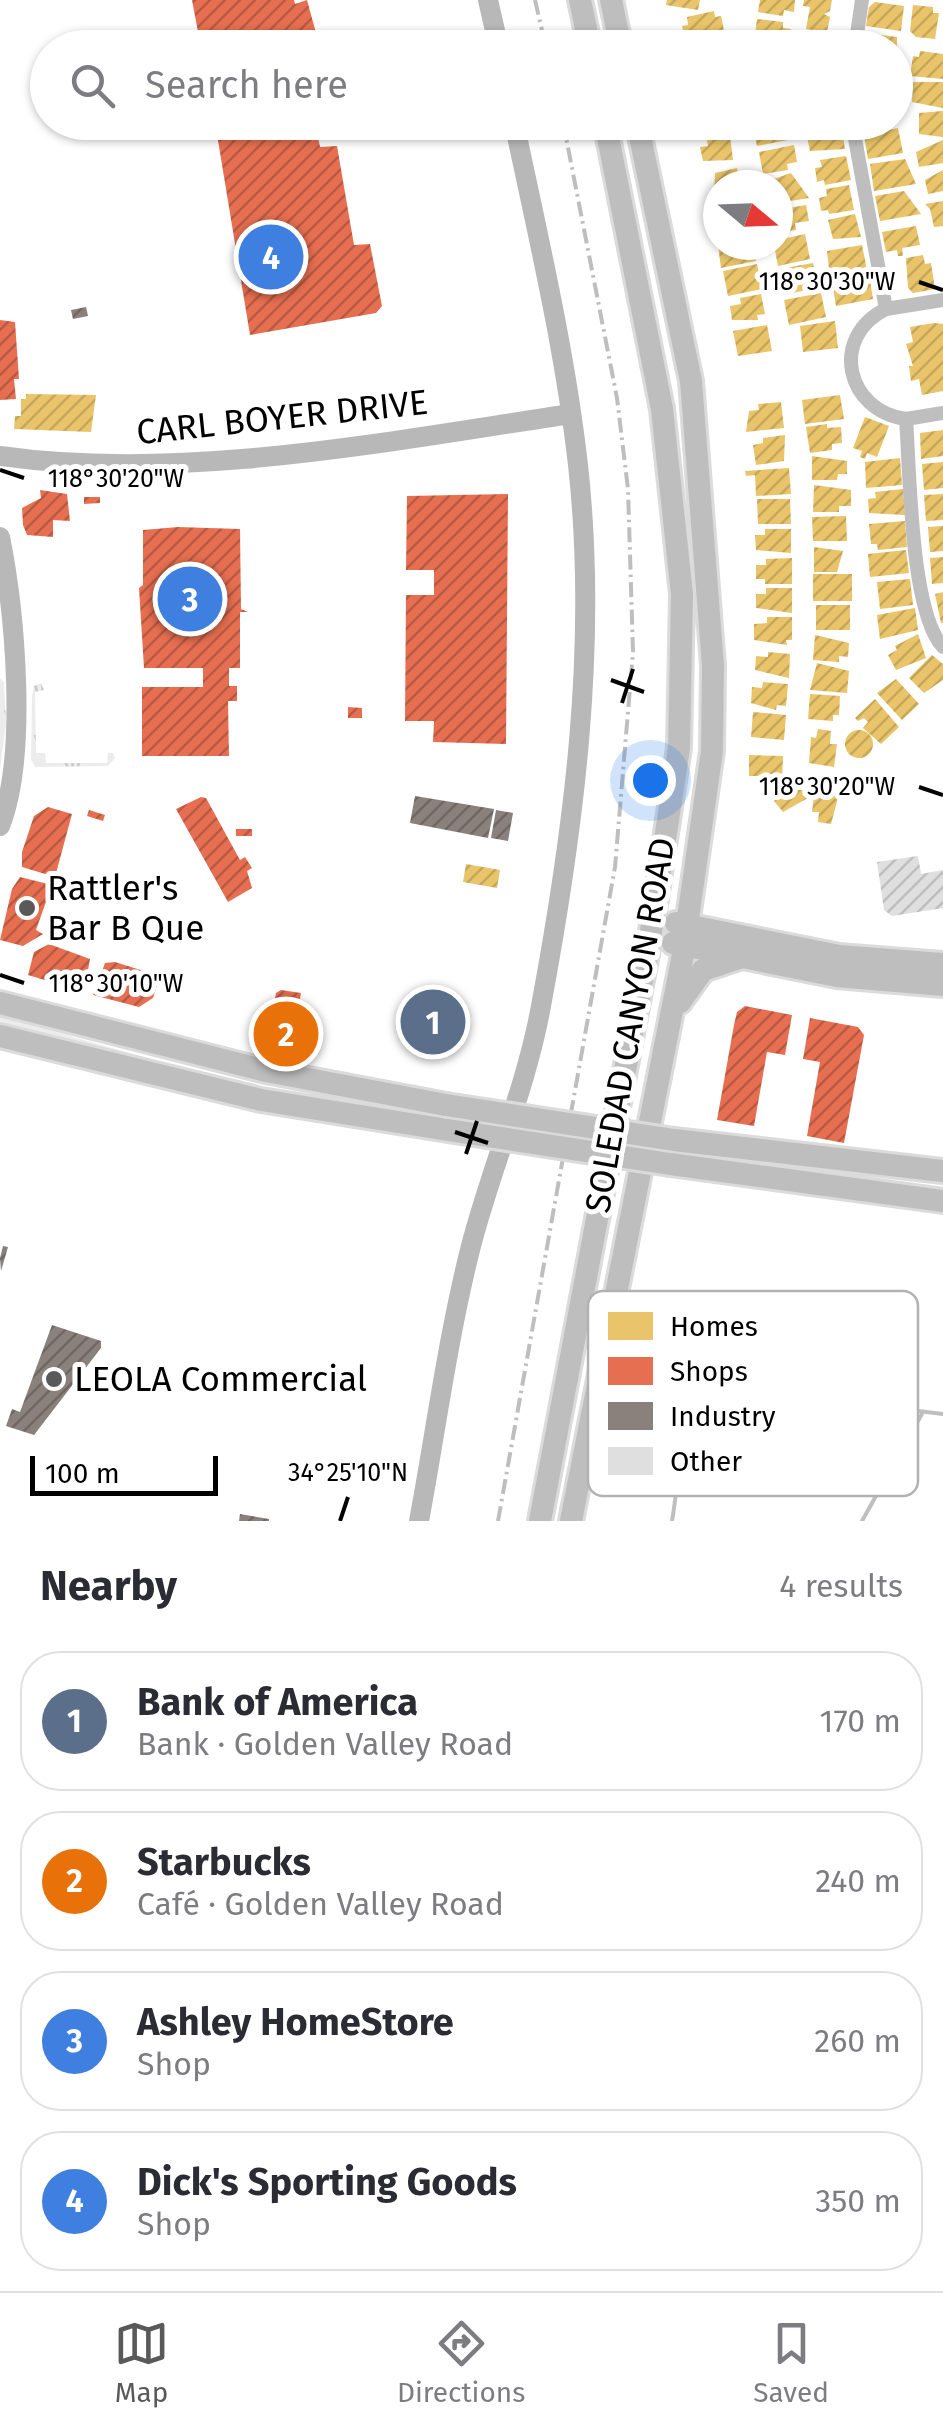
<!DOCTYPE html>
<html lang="en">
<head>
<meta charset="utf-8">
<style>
	body { margin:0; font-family:"Fira Sans",sans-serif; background:#f2f2f3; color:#2b2b33 }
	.compass { position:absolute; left:703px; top:170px; width:90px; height:90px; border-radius:50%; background:#fff; box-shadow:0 2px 8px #0004; rotate:109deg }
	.scale { position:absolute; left:30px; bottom:25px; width:188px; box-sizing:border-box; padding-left:10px; border:5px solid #000; border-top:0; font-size:28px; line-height:35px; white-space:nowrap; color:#000; -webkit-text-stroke:8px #fff; paint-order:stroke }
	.you { position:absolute; left:650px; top:780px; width:35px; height:35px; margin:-25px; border:8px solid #fff; border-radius:50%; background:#1a73e8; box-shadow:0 0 0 15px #1a73e833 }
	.badge { display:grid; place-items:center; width:65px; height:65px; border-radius:50%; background:#595959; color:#fff; font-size:32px; font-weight:700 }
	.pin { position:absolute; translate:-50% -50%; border:5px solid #fff; box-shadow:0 2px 10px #0006 }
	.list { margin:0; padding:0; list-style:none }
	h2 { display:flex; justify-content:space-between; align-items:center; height:130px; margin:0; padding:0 40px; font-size:42px }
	h2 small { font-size:32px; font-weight:400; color:#7c7c81 }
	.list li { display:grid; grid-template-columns:65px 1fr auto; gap:30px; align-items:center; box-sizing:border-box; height:140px; margin:0 20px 20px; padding:0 20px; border:2px solid #e1e1e2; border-radius:40px }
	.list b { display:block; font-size:38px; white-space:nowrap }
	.list p { margin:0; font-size:32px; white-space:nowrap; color:#7c7c81 }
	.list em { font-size:32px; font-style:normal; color:#7c7c81 }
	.icon { flex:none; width:55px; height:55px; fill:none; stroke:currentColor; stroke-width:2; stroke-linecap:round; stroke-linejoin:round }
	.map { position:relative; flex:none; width:943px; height:1521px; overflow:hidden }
	.search { position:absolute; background:#fff; box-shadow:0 2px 8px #0004; left:30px; right:30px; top:30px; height:110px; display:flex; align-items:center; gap:25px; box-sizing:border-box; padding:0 35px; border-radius:55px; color:#7c7c81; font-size:38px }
	.sheet { height:770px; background:#fff }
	nav { display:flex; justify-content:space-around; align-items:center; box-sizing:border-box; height:140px; border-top:2px solid #e1e1e2; background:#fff; font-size:28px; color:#7c7c81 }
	nav a { display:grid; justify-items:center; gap:5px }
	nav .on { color:#595959 }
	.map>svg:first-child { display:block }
	.grass { fill:url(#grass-tufts) }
	.homes { fill:url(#homes-hatch) }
	.shops { fill:url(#shops-hatch) }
	.industry { fill:url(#industry-hatch) }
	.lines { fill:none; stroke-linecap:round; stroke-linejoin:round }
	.stream { stroke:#bfbfbf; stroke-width:4 }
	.building { fill:url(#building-hatch) }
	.primary-casing { stroke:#dbdbdb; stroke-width:28 }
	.street { stroke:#bebebe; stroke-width:14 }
	.secondary { stroke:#b8b8b8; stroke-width:20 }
	.primary { stroke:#bebebe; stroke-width:22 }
	.rail { stroke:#bebebe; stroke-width:4; stroke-dasharray:15 5 2.5 5; stroke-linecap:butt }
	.primary-bridge-casing { stroke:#dbdbdb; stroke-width:28; stroke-linecap:butt }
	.primary-bridge { stroke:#bebebe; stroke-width:22 }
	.ticks { fill:none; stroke:#000; stroke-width:4 }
	.poi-dot { fill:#595959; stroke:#fff; stroke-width:4 }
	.labels { text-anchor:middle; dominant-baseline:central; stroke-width:10; stroke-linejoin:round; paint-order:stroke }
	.street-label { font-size:35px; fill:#000; stroke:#fff }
	.poi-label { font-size:35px; fill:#000; stroke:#fff; text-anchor:start }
	.key { fill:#fff; stroke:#b2b2b2; stroke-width:2.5 }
	.key-label { font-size:28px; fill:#000 }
	.ticks-label { font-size:25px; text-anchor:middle; fill:#000; stroke:#fff; stroke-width:10; stroke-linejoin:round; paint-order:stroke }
</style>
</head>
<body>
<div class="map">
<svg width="943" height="1521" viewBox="0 0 943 1521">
	<defs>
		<pattern id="grass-tufts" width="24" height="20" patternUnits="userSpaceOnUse" patternTransform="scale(2.5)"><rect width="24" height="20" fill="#ececec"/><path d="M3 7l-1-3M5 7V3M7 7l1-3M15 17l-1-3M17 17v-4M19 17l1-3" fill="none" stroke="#c9c9c9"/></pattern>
		<pattern id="homes-hatch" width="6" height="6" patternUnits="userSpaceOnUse" patternTransform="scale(2.5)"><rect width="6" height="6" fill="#e9c46a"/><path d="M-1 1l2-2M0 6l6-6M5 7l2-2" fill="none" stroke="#c6a75a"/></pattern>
		<pattern id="shops-hatch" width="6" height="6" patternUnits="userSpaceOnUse" patternTransform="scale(2.5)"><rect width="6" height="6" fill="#e76f51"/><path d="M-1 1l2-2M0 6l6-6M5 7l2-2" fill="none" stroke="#b95941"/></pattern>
		<pattern id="industry-hatch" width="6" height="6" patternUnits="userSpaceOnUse" patternTransform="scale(2.5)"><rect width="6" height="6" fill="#8a817c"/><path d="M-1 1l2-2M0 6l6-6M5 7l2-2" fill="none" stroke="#6e6763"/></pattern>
		<pattern id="building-hatch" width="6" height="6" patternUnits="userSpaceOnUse" patternTransform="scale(2.5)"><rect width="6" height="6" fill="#dfdfdf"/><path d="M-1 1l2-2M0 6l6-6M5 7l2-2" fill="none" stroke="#bebebe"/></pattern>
	</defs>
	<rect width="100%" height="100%" fill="#fff"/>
	<path class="grass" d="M 0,678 L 4,682 L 6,724 L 0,769 Z
		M 41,683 L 44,690 L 35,692 L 36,753 L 45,753 L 46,763 L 107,763 L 108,753 L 113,753 L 115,758 L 108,766 L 35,767 L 31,759 L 32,696 L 34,686 Z
		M 0,1016 L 221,1079 L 0,1026 Z"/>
	<path class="homes" d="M 667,0 L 700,0 L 698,10 L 666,5 Z
		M 760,0 L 795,0 L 794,12 L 784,10 L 783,16 L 758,12 Z
		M 804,0 L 832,0 L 830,11 L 824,14 L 830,17 L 827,32 L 806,29 L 810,7 L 803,6 Z
		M 875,2 L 904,6 L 901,31 L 866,26 L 869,7 Z
		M 913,5 L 933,7 L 933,13 L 939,13 L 935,39 L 916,37 L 910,31 Z
		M 714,11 L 715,17 L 721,16 L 725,35 L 691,42 L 690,36 L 684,37 L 682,26 L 688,25 L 687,17 Z
		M 757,19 L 783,22 L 783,28 L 791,29 L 789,43 L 780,41 L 779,47 L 754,44 Z
		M 865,33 L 897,37 L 897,48 L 863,48 Z
		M 808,36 L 841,41 L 841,48 L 805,48 Z
		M 726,39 L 728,48 L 690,48 L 690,46 Z
		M 920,51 L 943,54 L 943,79 L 910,76 L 913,56 L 919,57 Z
		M 913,82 L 943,82 L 943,108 L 912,102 Z
		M 943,111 L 943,137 L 919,134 L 919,113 Z
		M 695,122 L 735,122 L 735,124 L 707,130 L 707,125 L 696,127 Z
		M 752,122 L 785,122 L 788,140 L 757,146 Z
		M 841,125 L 845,149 L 810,151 L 807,137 L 816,136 L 815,129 Z
		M 898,128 L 903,153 L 868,159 L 864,135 Z
		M 730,136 L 733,160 L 703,161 L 700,147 L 708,146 L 707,140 Z
		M 943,140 L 943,163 L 919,167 L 916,152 Z
		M 794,145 L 797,162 L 787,164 L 788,170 L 763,174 L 759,152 Z
		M 846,156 L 851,180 L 825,185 L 824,180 L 817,182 L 815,168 L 822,167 L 820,160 Z
		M 905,159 L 916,184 L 874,191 L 870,164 Z
		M 737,168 L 740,185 L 718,185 L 714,193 L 715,173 Z
		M 943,170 L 943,191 L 928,194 L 925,180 Z
		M 791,173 L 809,198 L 778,203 L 778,185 L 762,183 Z
		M 849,185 L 854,210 L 829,214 L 828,210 L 821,211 L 819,198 L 827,196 L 826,189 Z
		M 904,191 L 921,214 L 880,221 L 875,196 Z
		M 943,201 L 943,226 L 934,227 L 930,209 L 925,204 Z
		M 787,205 L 788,208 L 806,205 L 809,221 L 795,223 L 796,230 L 778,233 L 778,206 Z
		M 855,214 L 861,237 L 833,239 L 828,220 Z
		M 916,226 L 920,245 L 902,248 L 903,256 L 898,256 L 897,250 L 886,252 L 882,232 Z
		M 805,234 L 810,259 L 778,266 L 774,245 L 778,240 Z
		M 718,245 L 753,245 L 756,261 L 721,268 Z
		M 862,245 L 867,270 L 830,278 L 827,251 Z
		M 923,255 L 925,264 L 931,263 L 935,289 L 913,293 L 908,288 L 906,258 Z
		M 813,263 L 817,282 L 805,284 L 806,290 L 784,295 L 779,269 Z
		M 757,264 L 762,289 L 728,296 L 723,271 Z
		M 869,274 L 873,299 L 836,306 L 832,282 Z
		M 821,293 L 826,317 L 789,325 L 784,300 Z
		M 761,294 L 765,314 L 757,315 L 758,320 L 732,320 L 730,306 L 741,304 L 740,298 Z
		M 835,321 L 838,348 L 803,352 L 800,326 Z
		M 934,323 L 943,324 L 943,391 L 922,395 L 919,379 L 911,381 L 909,366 L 913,366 L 906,344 L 913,342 L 910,327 Z
		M 767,325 L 772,351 L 738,356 L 733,331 Z
		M 26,394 L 96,395 L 91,432 L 14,429 L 15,416 L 21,416 L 21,399 L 26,399 Z
		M 840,395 L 844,419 L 805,424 L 802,400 Z
		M 781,402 L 784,428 L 746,432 L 749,411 L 759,410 L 758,404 Z
		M 865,417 L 889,426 L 877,457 L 867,453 L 865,459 L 860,457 L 862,451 L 853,448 Z
		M 827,424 L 827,428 L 841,427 L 842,443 L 832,444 L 832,450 L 810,453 L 806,427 Z
		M 943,430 L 943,456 L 921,459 L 920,433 Z
		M 785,435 L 784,461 L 756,465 L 753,445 L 763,443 L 763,438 Z
		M 812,456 L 847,461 L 847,474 L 838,474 L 837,480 L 812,480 Z
		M 900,458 L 902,485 L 866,488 L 865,462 Z
		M 943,462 L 943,488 L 924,490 L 922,464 Z
		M 789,468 L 791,494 L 756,496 L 755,475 L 746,476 L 745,471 Z
		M 814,485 L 851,490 L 851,506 L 839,506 L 839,512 L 813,512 Z
		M 903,489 L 905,515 L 869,513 L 868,499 L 876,498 L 875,492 Z
		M 943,494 L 943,520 L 926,521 L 924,495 Z
		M 757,499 L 790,499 L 791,524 L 758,524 Z
		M 846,516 L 847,541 L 813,541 L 812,517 Z
		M 905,521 L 907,547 L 878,550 L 877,544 L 871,544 L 869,524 Z
		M 943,526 L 943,551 L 930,552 L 928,527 Z
		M 765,529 L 791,529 L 791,553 L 756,550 L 755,535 L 765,535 Z
		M 814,547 L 843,551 L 837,572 L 814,572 Z
		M 906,550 L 909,573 L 870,577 L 868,554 Z
		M 943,557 L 943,583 L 932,584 L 930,558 Z
		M 792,558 L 792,584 L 765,584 L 765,579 L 756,579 L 756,565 L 766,565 L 766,559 Z
		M 813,574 L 852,574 L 852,601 L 813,601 Z
		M 910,579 L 913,605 L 880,609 L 877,582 Z
		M 766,588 L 792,588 L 792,613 L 756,608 L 756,594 L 766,594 Z
		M 943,592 L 943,623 L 941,623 L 935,594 Z
		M 816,605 L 850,605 L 850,630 L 816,630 Z
		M 915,608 L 918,630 L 880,639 L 877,615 Z
		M 767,617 L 792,617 L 792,640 L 786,640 L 787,645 L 754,640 L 754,624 L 767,623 Z
		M 918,634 L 926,658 L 896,670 L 888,655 L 897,650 L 895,646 Z
		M 815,635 L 849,643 L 848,657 L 839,656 L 839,662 L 813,660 Z
		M 768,652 L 790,654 L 789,678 L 755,670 L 756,656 L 768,657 Z
		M 932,655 L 943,664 L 943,680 L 924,693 L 909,678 Z
		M 817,663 L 849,671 L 847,693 L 810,690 Z
		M 896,679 L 919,704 L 902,720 L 877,693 Z
		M 763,682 L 788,684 L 786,706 L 777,705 L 776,710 L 751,703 L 752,687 L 762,688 Z
		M 810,694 L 840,696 L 839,715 L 833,715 L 833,721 L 808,719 Z
		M 875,699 L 899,727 L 881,744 L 863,728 L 868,722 L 864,718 L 858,721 L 855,718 Z
		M 753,712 L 786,715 L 784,740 L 751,737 Z
		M 818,729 L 831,731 L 830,744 L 837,744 L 834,767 L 809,763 L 811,737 L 816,738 Z
		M845 744a14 14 0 1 1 28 0a14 14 0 1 1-28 0Z
		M 749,755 L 783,756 L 782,782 L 758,781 L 758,776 L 749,776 Z
		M 792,778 L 808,798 L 783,812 L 774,801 L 778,797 L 775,792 Z
		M 815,787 L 840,790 L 831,824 L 818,822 L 819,812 L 812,812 Z
		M 466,864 L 500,870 L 497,888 L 463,882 Z"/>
	<path class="shops" d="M 192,0 L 294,0 L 295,4 L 307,0 L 316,33 L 300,36 L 302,47 L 296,48 L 201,48 Z
		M 215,122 L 315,122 L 320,147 L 337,146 L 354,245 L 370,244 L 382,306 L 376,313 L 250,335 Z
		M 0,320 L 15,322 L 19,379 L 14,379 L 16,399 L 0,400 Z
		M 40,490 L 67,494 L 70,521 L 53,520 L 53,537 L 27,535 L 23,525 L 22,508 L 41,498 Z
		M 508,494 L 506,744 L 433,742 L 434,721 L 405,721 L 406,595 L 434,595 L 434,570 L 406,570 L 407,496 Z
		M 84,497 L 100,497 L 100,503 L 84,504 Z
		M 178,527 L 240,529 L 241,609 L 248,612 L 240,612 L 240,668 L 229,668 L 229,686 L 237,686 L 237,701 L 228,701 L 229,756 L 142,756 L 142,687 L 203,687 L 203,668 L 144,668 L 139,588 L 143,585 L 143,530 Z
		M 348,707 L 362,708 L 362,718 L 348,718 Z
		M 201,797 L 206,798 L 240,860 L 245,857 L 252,868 L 247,871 L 252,888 L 228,902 L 176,809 Z
		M 48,807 L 72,814 L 55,877 L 22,867 L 22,852 L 34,816 Z
		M 89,810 L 105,815 L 103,821 L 87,816 Z
		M 236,829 L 252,829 L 252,836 L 236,836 Z
		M 20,877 L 52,885 L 36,930 L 43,934 L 23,946 L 0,940 L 12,889 Z
		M 49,944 L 90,959 L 84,992 L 28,975 L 34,952 Z
		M 115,962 L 160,976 L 153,998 L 139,1007 L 93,995 L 105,963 Z
		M 281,990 L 301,993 L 292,1046 L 268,1037 L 276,993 Z
		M 427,994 L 442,997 L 440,1007 L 456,1010 L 448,1051 L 412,1044 L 413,1016 L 420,1003 L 425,1004 Z
		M 745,1006 L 792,1015 L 785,1055 L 767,1052 L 754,1126 L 717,1120 L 734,1025 L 737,1012 Z
		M 810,1018 L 858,1027 L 864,1035 L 844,1143 L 807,1136 L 820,1062 L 803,1059 Z"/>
	<path class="industry" d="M 86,307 L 88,316 L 73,319 L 71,310 Z
		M 415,796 L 494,809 L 488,838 L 410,823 Z
		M 496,810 L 513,813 L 508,841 L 491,838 Z
		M 3,1246 L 8,1247 L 1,1271 L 0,1258 Z
		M 52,1325 L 101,1341 L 101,1348 L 34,1435 L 6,1426 L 12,1409 L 20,1412 Z
		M 240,1514 L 269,1519 L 269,1521 L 239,1521 Z"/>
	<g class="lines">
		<path class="stream" d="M 672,1521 C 682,1466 676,1391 748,1390 L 943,1414
			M 862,1521 L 923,1412"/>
	</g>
	<path class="building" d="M 918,856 L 921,874 L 943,870 L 943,908 L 892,916 L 884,910 L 877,862 Z"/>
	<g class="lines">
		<g class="primary-casing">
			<path id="primary" d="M 580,0 L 590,48
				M 611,0 L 621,48
				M 676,923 L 839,956 L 943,964
				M 673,943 L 837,976 L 943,985
				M 680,1002 L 703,970 L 739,958
				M 0,1003 L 266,1071 L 446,1105
				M 0,1036 L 261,1100 L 448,1130
				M 674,1140 L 943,1171
				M 670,1164 L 943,1201
				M 540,1521 L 650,938 L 679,748 L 682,594 L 662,409 L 605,122
				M 571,1521 L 682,960 L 712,751 L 713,666 L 691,381 L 637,122"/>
		</g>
		<path class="street" d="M 855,48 L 862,0
			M 852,122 L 886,309 C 829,337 846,411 906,419 C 910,470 910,612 943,647
			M 886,309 L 943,300
			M 906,419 L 943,413"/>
		<path class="secondary" d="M 488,0 L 499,48
			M 0,456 C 183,482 389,441 571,414
			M 0,537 C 15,612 28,756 0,826
			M 419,1521 C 436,1430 448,1336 471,1246 C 492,1165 526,1089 541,1006 C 574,829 598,645 578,465 C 565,350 538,236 514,122"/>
		<use href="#primary" class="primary"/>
		<path class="rail" d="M 535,0 L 546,48
			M 498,1521 L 615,867 L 633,652 L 628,489 L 617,398 L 563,122"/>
		<g class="primary-bridge-casing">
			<path id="primary-bridge" d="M 446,1105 L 674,1140
				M 448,1130 L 670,1164"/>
		</g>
		<use href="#primary-bridge" class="primary-bridge"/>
	</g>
	<path class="ticks" d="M 919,282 L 943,290M 0,470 L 24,478M 611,680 L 644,692M 622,703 L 633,669M 919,787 L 943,795M 0,975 L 24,983M 455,1132 L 488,1143M 466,1154 L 477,1121M 340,1521 L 348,1497"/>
	<g class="poi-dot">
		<circle cx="27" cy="908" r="10"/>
		<circle cx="54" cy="1379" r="10"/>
	</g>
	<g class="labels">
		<g class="street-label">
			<text transform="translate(282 417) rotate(-6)">CARL BOYER DRIVE</text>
			<text transform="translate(630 1025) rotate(-80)">SOLEDAD CANYON ROAD</text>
		</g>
		<g class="poi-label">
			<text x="47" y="888">Rattler's<tspan x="47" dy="40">Bar B Que</tspan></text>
			<text x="74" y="1379">LEOLA Commercial</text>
		</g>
	</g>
	<rect x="588" y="1291" width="330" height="205" rx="15" class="key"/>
	<rect x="608" y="1312" width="45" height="28" fill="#e9c46a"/>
	<rect x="608" y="1357" width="45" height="28" fill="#e76f51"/>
	<rect x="608" y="1402" width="45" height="28" fill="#8a817c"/>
	<rect x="608" y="1447" width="45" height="28" fill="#dfdfdf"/>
	<g class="key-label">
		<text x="670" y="1336">Homes</text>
		<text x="670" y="1381">Shops</text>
		<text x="670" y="1426">Industry</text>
		<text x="670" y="1471">Other</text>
	</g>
	<g class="ticks-label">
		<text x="827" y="290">118°30'30"W</text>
		<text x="116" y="487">118°30'20"W</text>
		<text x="827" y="795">118°30'20"W</text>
		<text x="116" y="992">118°30'10"W</text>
		<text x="348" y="1481">34°25'10"N</text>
	</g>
</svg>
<svg class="compass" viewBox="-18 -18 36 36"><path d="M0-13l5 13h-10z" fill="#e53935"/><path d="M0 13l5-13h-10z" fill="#7c7c81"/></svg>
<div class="scale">100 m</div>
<div class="you"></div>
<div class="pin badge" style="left:433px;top:1022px;background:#5c6f8a">1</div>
<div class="pin badge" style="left:286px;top:1034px;background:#e8710a">2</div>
<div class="pin badge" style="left:190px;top:599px;background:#3f7fe0">3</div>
<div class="pin badge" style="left:271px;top:257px;background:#3f7fe0">4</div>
<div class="search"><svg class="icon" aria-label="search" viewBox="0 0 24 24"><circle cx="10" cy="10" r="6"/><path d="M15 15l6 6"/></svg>Search here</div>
</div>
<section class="sheet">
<h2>Nearby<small>4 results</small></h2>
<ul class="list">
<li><span class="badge" style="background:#5c6f8a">1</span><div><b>Bank of America</b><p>Bank · Golden Valley Road</p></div><em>170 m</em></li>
<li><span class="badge" style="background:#e8710a">2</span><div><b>Starbucks</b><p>Café · Golden Valley Road</p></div><em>240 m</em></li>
<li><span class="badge" style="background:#3f7fe0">3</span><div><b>Ashley HomeStore</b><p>Shop</p></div><em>260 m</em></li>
<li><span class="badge" style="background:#3f7fe0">4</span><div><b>Dick's Sporting Goods</b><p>Shop</p></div><em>350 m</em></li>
</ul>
</section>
<nav>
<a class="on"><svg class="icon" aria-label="map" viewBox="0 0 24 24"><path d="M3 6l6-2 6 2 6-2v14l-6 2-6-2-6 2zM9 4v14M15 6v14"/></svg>Map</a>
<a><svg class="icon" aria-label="directions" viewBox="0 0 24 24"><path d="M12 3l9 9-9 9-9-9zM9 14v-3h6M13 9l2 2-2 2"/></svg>Directions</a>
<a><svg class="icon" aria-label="saved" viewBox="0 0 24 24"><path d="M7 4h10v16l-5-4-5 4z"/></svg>Saved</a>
</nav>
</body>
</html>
